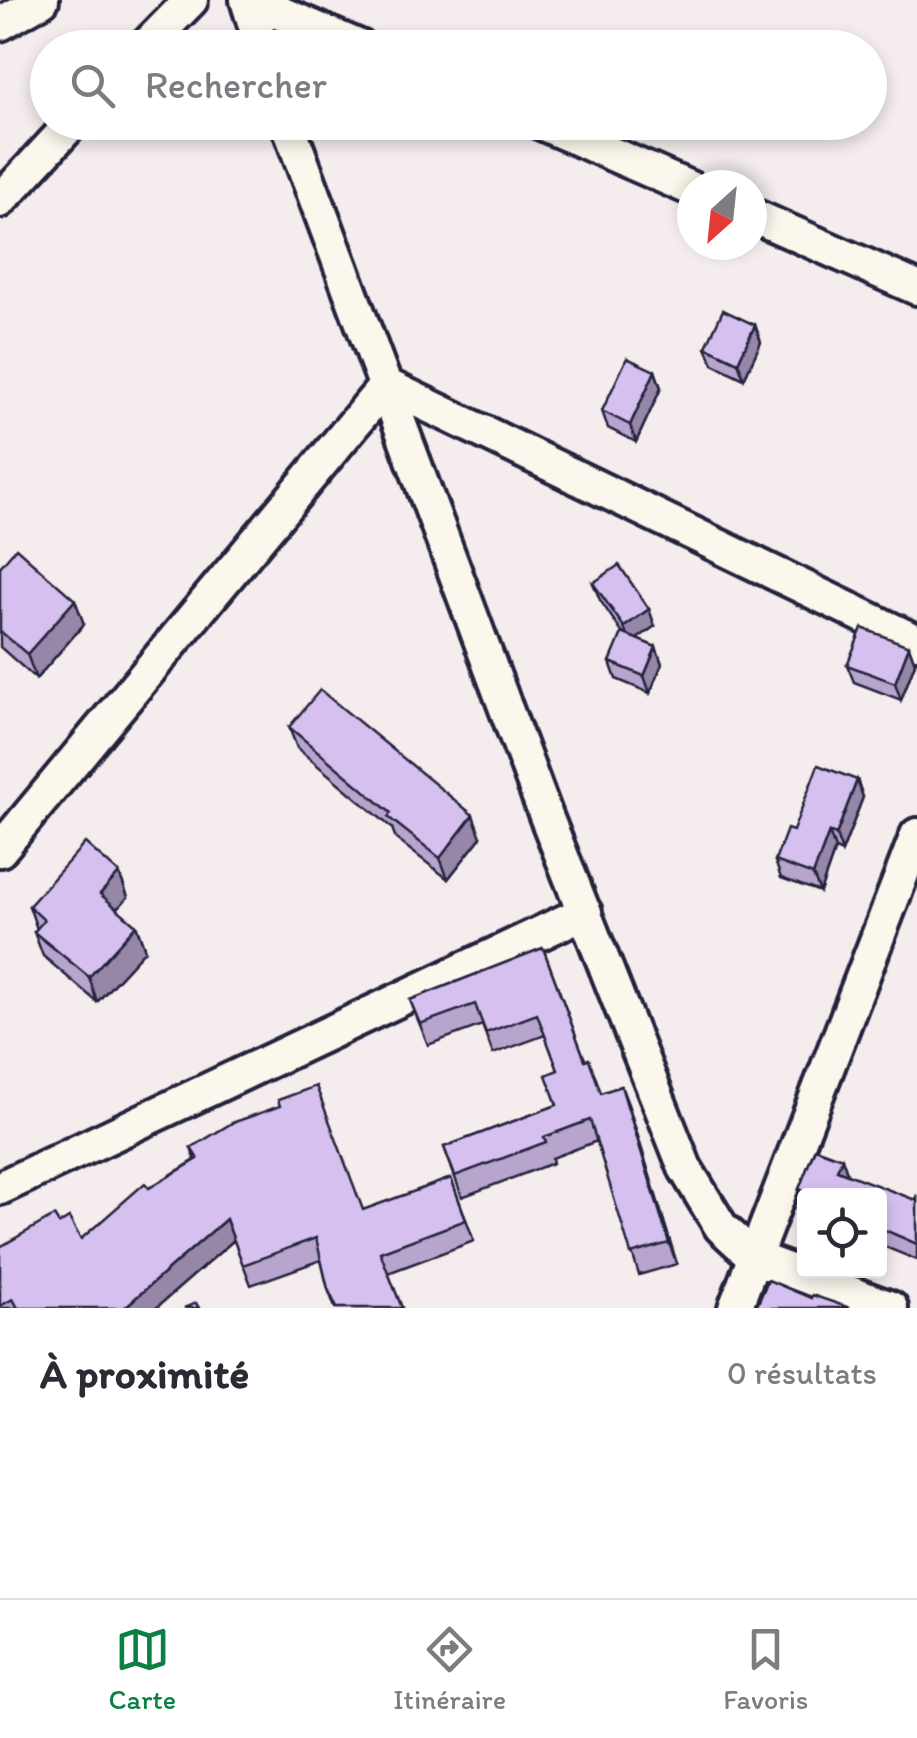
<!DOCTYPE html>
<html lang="fr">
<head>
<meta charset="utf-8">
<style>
	body { margin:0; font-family:Itim,sans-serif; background:#f2f2f3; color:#2b2b33 }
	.controls { position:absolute; right:30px; bottom:30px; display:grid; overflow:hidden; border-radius:10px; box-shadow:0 5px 15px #0003 }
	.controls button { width:90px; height:90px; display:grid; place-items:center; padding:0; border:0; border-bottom:2px solid #e1e1e2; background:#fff; color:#2b2b33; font:50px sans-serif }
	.compass { position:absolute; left:677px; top:170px; width:90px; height:90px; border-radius:50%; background:#fff; box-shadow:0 5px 15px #0003; rotate:207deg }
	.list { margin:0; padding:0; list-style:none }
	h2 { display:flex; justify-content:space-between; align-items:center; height:130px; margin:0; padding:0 40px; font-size:42px }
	h2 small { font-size:32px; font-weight:400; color:#7c7c81 }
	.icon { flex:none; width:55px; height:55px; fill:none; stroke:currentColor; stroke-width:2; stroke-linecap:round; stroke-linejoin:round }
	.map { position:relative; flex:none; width:917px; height:1308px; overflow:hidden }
	.search { position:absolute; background:#fff; box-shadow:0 5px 15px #0003; left:30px; right:30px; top:30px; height:110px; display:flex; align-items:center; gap:25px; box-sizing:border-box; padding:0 35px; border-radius:55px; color:#7c7c81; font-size:38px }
	.sheet { height:290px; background:#fff }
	nav { display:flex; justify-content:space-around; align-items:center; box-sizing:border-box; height:140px; border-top:2px solid #e1e1e2; background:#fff; font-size:28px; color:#7c7c81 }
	nav a { display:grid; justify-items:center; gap:5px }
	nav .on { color:#0b8043 }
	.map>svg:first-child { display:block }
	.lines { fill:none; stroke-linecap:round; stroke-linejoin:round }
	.street-casing { stroke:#22223b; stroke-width:40 }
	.street { stroke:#fbf7ec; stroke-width:32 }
	.wall { fill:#b8a5ce; stroke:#22223b; stroke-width:2.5 }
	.shaded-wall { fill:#9686a8; stroke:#22223b; stroke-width:2.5 }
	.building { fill:#d6c0f0; stroke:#22223b; stroke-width:2.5 }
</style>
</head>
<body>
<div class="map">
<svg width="917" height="1308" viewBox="0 0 917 1308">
	<rect width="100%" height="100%" fill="#f4eced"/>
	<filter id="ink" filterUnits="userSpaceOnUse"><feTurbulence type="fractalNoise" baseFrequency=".01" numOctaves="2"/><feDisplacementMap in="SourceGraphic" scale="20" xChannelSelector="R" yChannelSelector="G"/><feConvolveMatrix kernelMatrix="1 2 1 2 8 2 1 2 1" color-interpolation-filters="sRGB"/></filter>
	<g filter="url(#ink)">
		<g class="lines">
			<g class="street-casing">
				<path id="street" d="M 247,0 L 262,48
					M 250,0 L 362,48
					M 0,24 L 42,0
					M 144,48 L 191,0
					M 287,122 L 546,816 L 685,1168 L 721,1227 L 755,1258 L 891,1308
					M 539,122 L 692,189
					M 0,201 L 73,122
					M 752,215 L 917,288
					M 0,850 L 386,385 L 917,642
					M 0,1188 L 585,912
					M 735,1308 L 917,835"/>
			</g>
			<use href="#street" class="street"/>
		</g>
		<path class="wall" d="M 755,325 L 761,342 L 744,379 L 713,364 L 706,347 Z
			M 655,371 L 661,388 L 636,442 L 608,428 L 602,411 Z
			M 0,567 L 84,624 L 36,679 L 0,647 Z
			M 593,583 L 655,626 L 636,639 L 656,647 L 662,664 L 650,693 L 616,679 L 610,662 L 623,634 L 600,600 Z
			M 915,663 L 901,700 L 854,682 L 847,665 Z
			M 289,727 L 481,837 L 448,879 L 396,839 L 392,828 L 297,748 Z
			M 857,780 L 863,797 L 842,852 L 835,849 L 820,892 L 781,878 L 775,861 L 793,831 Z
			M 119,873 L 128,897 L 117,909 L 136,925 L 145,950 L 97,1002 L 43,956 L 34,932 L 37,929 L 29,906 Z
			M 543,948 L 585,1060 L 601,1093 L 621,1086 L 677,1264 L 639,1275 L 597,1141 L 552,1158 L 553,1163 L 462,1197 L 444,1147 L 557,1105 L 558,1070 L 545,1035 L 493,1054 L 482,1025 L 428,1045 L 410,1000 Z
			M 191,1148 L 363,1210 L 451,1178 L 474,1241 L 388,1273 L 402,1308 L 335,1308 L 328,1289 L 321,1260 L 251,1285 L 234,1240 L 156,1308 L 0,1308 L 0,1247 L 59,1224 L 81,1239 L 149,1188 L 195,1160 Z
			M 848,1175 L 915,1200 L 917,1195 L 917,1260 L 880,1245 L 880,1196 L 804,1196 L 804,1204 L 799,1189 Z"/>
		<path class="shaded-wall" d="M 755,325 L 761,342 L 744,379 L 738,362 Z
			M 655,371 L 661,388 L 636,442 L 630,425 Z
			M 75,600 L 84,624 L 36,679 L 27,654 Z
			M 649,609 L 655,626 L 630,644 L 624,627 Z
			M 909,646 L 915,663 L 901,700 L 895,683 Z
			M 656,647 L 662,664 L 650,693 L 644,676 Z
			M 857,780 L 863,797 L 842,852 L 836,835 Z
			M 473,815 L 481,837 L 448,879 L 440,858 Z
			M 829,832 L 835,849 L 820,892 L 813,875 Z
			M 119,873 L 128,897 L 109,918 L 100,894 Z
			M 136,925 L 145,950 L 97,1002 L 89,977 Z
			M 621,1086 L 629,1107 L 677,1264 L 669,1243 Z
			M 842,1158 L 849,1178 L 837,1170 Z
			M 226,1219 L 234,1240 L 156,1308 L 124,1308 Z"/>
		<path class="building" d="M 723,310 L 755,325 L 738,362 L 706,347 Z
			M 627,358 L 655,371 L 630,425 L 602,411 Z
			M 16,548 L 75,600 L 27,654 L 0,631 L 0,567 Z
			M 619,565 L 649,609 L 624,627 L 593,583 Z
			M 862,628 L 909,646 L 895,683 L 847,665 Z
			M 622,633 L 656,647 L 644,676 L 610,662 Z
			M 320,690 L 473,815 L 440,858 L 388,817 L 391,813 L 289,727 Z
			M 818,765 L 857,780 L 836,835 L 829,832 L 813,875 L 775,861 L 787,829 L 793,831 Z
			M 85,843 L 119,873 L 100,894 L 136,925 L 89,977 L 34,932 L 44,920 L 29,906 Z
			M 543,948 L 585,1060 L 589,1059 L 601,1093 L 621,1086 L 669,1243 L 631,1254 L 590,1120 L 544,1137 L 546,1142 L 455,1176 L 444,1147 L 557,1105 L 546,1075 L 558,1070 L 537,1014 L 486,1033 L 475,1004 L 420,1024 L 410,1000 Z
			M 316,1086 L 363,1210 L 451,1178 L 466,1220 L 380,1252 L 402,1308 L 337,1308 L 328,1289 L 316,1238 L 243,1265 L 226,1219 L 124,1308 L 18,1308 L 13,1299 L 0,1306 L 0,1247 L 54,1216 L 59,1224 L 69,1218 L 81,1239 L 145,1183 L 149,1188 L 198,1159 L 191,1148 L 232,1123 L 280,1106 L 278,1100 Z
			M 815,1148 L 842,1158 L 837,1170 L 915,1200 L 917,1195 L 917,1244 L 880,1228 L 880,1196 L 814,1196 L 799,1189 Z
			M 768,1280 L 811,1298 L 812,1295 L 850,1308 L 756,1308 Z
			M 196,1303 L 199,1308 L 184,1308 Z"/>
	</g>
</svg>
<div class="controls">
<button><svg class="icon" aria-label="locate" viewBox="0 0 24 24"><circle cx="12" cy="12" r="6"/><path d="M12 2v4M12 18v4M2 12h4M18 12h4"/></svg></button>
</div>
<svg class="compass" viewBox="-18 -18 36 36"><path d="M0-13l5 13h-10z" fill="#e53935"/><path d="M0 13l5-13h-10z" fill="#7c7c81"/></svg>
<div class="search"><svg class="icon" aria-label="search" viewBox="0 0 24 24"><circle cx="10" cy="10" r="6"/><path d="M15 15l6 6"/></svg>Rechercher</div>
</div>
<section class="sheet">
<h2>À proximité<small>0 résultats</small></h2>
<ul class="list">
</ul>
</section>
<nav>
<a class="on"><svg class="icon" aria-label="map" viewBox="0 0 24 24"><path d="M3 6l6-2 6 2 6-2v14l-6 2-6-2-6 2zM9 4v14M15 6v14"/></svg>Carte</a>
<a><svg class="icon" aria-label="directions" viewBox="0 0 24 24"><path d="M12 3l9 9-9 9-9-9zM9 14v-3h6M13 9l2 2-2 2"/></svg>Itinéraire</a>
<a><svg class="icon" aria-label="saved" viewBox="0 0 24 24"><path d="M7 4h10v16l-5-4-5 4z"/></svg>Favoris</a>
</nav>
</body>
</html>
